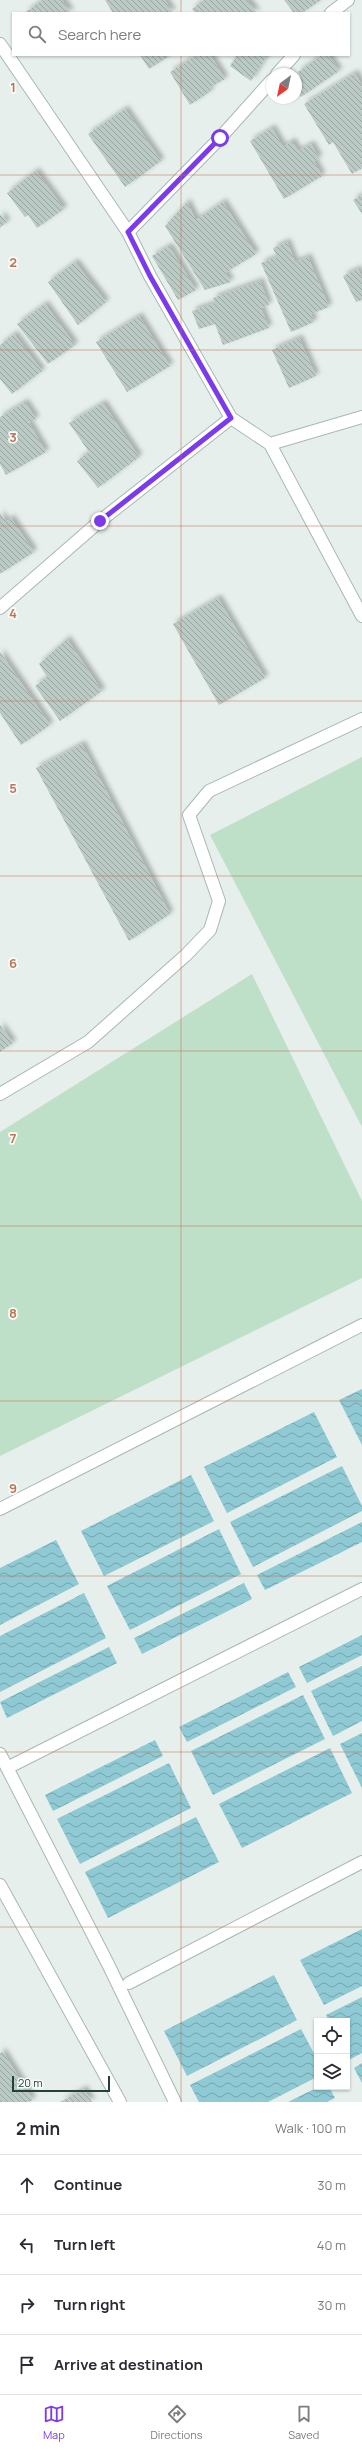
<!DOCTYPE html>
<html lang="en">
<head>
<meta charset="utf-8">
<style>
	body { margin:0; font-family:Manrope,sans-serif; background:#f7f7f7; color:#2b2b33 }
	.controls { position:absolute; right:12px; bottom:12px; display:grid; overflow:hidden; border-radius:0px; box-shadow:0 1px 3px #0004 }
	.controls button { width:36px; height:36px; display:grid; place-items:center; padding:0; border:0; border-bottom:1px solid #e1e1e2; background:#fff; color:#2b2b33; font:20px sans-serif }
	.compass { position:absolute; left:266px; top:68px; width:36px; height:36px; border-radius:50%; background:#fff; box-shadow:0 1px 3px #0004; rotate:213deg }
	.scale { position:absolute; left:12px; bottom:10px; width:98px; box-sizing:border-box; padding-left:4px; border:2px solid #24423a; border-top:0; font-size:11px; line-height:14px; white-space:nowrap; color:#24423a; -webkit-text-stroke:3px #f7fbf9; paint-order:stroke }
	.stop { position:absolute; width:12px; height:12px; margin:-9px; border:3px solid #7c3aed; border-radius:50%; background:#fff }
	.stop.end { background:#7c3aed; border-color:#fff; box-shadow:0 1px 4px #0008 }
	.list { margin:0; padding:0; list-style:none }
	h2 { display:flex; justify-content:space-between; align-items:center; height:52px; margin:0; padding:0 16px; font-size:17px }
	h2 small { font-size:13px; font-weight:400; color:#7c7c81 }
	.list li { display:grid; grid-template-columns:26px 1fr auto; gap:12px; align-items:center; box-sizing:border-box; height:60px; padding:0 16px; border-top:1px solid #e1e1e2 }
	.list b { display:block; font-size:15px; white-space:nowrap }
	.list em { font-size:13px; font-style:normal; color:#7c7c81 }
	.icon { flex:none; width:22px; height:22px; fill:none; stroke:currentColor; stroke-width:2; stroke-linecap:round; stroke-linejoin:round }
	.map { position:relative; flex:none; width:362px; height:2102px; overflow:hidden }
	.search { position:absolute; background:#fff; box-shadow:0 1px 3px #0004; left:12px; right:12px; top:12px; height:44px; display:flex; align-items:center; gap:10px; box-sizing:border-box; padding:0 14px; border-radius:0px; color:#7c7c81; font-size:15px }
	.sheet { height:292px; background:#fff }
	nav { display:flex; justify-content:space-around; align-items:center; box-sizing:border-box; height:56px; border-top:1px solid #e1e1e2; background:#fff; font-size:11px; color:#7c7c81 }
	nav a { display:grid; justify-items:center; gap:2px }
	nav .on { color:#7c3aed }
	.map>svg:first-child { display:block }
	.grass { fill:#bfe0c8 }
	.water { fill:url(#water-waves) }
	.building { fill:url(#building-back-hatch); filter:url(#shadow) }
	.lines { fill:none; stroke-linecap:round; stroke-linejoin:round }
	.service-casing { stroke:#a8b8b2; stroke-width:14 }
	.minor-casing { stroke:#a8b8b2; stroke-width:14 }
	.service { stroke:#fff; stroke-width:12 }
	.minor { stroke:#fff; stroke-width:12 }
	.route { stroke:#7c3aed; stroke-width:5 }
	.grid { fill:none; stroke:#c07456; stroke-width:1; stroke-opacity:0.55 }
	.grid-label { font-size:13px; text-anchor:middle; font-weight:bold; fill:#c07456; stroke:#f7fbf9; stroke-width:3.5; stroke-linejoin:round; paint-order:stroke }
</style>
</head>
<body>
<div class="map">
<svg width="362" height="2102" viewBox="0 0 362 2102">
	<defs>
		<pattern id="water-waves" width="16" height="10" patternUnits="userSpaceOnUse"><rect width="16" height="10" fill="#8ec9d4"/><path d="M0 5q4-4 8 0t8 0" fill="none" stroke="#74a5ad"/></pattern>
		<pattern id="building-back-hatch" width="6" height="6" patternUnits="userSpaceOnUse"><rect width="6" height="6" fill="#bbcac4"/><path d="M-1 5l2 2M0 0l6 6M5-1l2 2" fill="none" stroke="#98a6a0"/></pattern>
		<filter id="shadow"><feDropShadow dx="3.5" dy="-3.5" stdDeviation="2" flood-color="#0004"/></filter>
	</defs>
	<rect width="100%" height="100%" fill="#e6efeb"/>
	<path class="grass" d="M 362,757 L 362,1127 L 210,835 Z
		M 252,974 L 362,1201 L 362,1278 L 0,1456 L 0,1132 Z"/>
	<path class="water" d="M 362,1389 L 362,1445 L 339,1400 Z
		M 314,1412 L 337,1457 L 227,1513 L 204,1467 Z
		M 342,1466 L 362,1506 L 362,1511 L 253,1567 L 230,1522 Z
		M 191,1475 L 214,1521 L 104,1576 L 81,1531 Z
		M 362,1522 L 362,1542 L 265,1590 L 257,1575 Z
		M 219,1529 L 241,1574 L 130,1630 L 107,1586 Z
		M 56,1540 L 79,1584 L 0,1625 L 0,1568 Z
		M 244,1583 L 252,1599 L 142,1654 L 134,1638 Z
		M 84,1593 L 106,1638 L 0,1692 L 0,1636 Z
		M 362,1635 L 362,1655 L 307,1683 L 299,1667 Z
		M 109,1647 L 117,1663 L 7,1718 L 0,1702 Z
		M 362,1666 L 362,1721 L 333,1736 L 311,1691 Z
		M 288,1672 L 296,1687 L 187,1742 L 179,1727 Z
		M 303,1695 L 325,1739 L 213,1795 L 191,1751 Z
		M 362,1733 L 362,1788 L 340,1744 Z
		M 155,1740 L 163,1756 L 53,1811 L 45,1795 Z
		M 330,1748 L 352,1793 L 242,1848 L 219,1804 Z
		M 169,1763 L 191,1808 L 80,1864 L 57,1819 Z
		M 196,1817 L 219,1862 L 108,1918 L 85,1872 Z
		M 362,1929 L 362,1986 L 324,2005 L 300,1960 Z
		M 274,1975 L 297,2020 L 187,2076 L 164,2031 Z
		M 362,1997 L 362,2053 L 349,2060 L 347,2055 L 347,2021 L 329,2021 L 326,2015 Z
		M 301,2029 L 317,2059 L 317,2077 L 268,2102 L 199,2102 L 190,2085 Z
		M 362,2063 L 362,2083 L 354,2068 Z
		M 318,2087 L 329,2087 L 335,2098 L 327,2102 L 288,2102 Z"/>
	<path class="building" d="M 43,0 L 62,0 L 71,13 L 24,13 Z
		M 105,0 L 165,0 L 173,13 L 113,13 Z
		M 204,0 L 247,0 L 257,13 L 195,13 L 192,9 Z
		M 284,0 L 321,0 L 302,13 L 294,13 Z
		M 140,55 L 171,55 L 149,69 Z
		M 197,55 L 210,55 L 225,79 L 209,88 L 211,91 L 190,105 L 170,72 Z
		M 237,55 L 265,55 L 267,56 L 251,81 L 230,66 Z
		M 322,55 L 328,55 L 339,71 L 301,97 L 296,90 L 296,81 L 301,77 L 298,72 Z
		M 355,73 L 362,86 L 362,168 L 352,174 L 333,142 L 329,145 L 304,104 Z
		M 125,109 L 161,161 L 125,187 L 88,134 Z
		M 272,128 L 283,147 L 292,141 L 298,151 L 311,144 L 319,158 L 314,161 L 322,176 L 284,199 L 250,141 Z
		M 36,171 L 64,209 L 37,228 L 28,215 L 25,217 L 7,193 Z
		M 362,195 L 362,214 L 353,200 Z
		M 187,202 L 196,220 L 223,202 L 256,254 L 225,273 L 231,282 L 205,290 L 165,226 Z
		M 0,214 L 7,222 L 0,228 Z
		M 287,242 L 295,262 L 308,257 L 329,307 L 311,314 L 314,322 L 291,332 L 261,263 L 277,257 L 273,248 Z
		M 169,246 L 196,290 L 178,300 L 152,256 Z
		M 75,262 L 106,302 L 78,325 L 48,282 Z
		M 358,269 L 362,278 L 362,300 L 356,302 L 343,276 Z
		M 260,281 L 269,305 L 261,308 L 269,328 L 223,345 L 215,324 L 199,329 L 192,311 L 215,303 L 213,298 Z
		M 45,304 L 75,345 L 48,364 L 17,324 Z
		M 139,316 L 170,366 L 127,392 L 96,342 Z
		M 14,334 L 42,371 L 12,394 L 0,379 L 0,345 Z
		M 299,338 L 316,376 L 289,388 L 272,350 Z
		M 25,402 L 36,419 L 29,423 L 46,452 L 6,475 L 0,464 L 0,417 Z
		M 103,403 L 139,457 L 98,488 L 77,461 L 89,452 L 69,423 Z
		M 0,513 L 6,522 L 11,518 L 34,552 L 0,574 Z
		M 218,598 L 265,678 L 219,705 L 173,624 Z
		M 67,639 L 102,691 L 60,721 L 35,686 L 47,677 L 39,664 Z
		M 0,652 L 50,725 L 21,745 L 0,713 Z
		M 82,744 L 170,914 L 129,941 L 36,768 Z
		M 0,1025 L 13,1043 L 0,1052 Z
		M 3,2052 L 33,2100 L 29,2102 L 0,2102 L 0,2053 Z
		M 84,2089 L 92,2102 L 60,2102 Z"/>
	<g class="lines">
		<g class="service-casing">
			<path id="service" d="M 0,1509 L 362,1325
				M 0,1754 L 108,1964 L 175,2102
				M 7,1768 L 362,1589
				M 129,1983 L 362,1862"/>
		</g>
		<g class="minor-casing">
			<path id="minor" d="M 331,13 L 348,0
				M 0,44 L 128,232 L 150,276 L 231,418 L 270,444 L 362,417
				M 277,74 L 294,55
				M 128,232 L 220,138 L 272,80
				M 270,444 L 362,616
				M 0,608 L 100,521 L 231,418
				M 0,1094 L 88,1042 L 186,955 L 210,930 L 219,901 L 189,815 L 209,791 L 362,719
				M 0,1885 L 120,2102"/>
		</g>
		<use href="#service" class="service"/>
		<use href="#minor" class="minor"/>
	</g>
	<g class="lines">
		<path class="route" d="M 100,521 L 231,418 L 150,276 L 128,232 L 220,138"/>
	</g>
	<path class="grid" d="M 181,0 L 181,13M 181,55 L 181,2102M 0,175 L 362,175M 0,350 L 362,350M 0,526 L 362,526M 0,701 L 362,701M 0,876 L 362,876M 0,1051 L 362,1051M 0,1226 L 362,1226M 0,1401 L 362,1401M 0,1576 L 362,1576M 0,1752 L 362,1752M 0,1927 L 362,1927"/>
	<g class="grid-label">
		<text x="13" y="92">1</text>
		<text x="13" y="267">2</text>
		<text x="13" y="442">3</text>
		<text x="13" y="618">4</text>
		<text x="13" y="793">5</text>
		<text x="13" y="968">6</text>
		<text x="13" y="1143">7</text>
		<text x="13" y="1318">8</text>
		<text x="13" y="1493">9</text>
	</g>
</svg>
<div class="controls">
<button><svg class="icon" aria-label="locate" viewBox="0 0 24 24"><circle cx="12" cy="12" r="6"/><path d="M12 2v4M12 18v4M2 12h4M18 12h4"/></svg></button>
<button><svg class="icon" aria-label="layers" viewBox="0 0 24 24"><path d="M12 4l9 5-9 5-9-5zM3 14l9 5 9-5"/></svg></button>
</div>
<svg class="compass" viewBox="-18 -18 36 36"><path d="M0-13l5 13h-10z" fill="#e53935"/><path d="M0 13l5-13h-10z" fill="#7c7c81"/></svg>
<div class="scale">20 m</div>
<div class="stop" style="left:220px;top:138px"></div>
<div class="stop end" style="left:100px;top:521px"></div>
<div class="search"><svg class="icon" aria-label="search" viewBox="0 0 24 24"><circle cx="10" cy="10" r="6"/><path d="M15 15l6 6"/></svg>Search here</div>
</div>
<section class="sheet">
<h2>2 min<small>Walk · 100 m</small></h2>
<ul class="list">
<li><svg class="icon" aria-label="ahead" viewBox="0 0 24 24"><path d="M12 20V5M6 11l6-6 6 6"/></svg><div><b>Continue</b></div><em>30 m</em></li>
<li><svg class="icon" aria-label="left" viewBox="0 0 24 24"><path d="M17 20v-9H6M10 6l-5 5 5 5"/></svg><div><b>Turn left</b></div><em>40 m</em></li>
<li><svg class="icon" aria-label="right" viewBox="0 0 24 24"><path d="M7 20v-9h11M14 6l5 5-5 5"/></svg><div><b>Turn right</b></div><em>30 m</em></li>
<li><svg class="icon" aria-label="arrive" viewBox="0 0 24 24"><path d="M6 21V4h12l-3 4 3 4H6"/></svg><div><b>Arrive at destination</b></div></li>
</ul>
</section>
<nav>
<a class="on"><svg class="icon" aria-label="map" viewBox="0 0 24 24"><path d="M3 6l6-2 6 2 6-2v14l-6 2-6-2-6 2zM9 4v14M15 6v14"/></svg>Map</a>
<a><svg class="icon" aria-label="directions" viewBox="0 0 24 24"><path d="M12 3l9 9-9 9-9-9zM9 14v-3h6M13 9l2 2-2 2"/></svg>Directions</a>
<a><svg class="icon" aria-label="saved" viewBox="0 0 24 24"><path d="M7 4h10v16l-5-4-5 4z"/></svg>Saved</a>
</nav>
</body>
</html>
